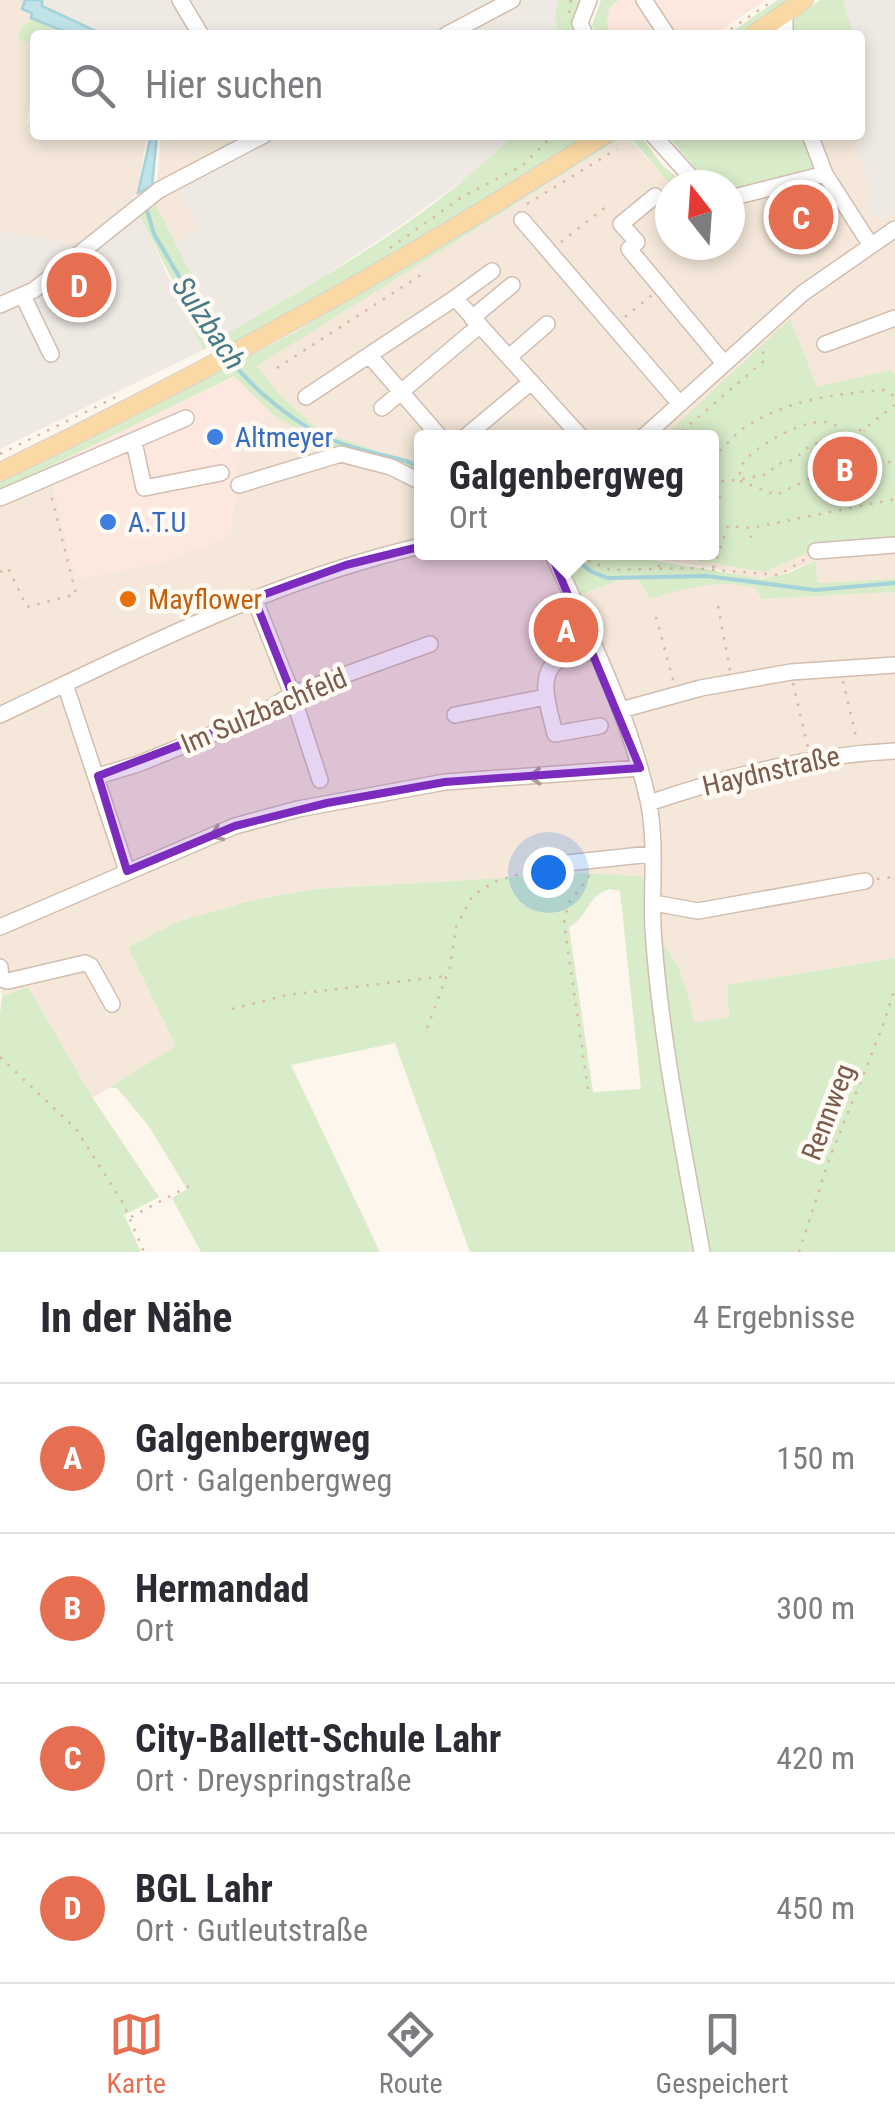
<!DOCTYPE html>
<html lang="de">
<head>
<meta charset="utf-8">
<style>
	body { margin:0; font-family:"Roboto Condensed",sans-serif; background:#f2f2f3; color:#2b2b33 }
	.compass { position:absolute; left:655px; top:170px; width:90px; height:90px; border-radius:50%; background:#fff; box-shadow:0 5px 15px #0003; rotate:343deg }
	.you { position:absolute; left:548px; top:872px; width:35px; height:35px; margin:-25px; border:8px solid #fff; border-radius:50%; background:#1a73e8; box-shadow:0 0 0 15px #1a73e833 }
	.badge { display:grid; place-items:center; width:65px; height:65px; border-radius:50%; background:#e76f51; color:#fff; font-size:32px; font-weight:700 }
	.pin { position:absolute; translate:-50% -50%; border:5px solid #fff; box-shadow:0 2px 10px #0006 }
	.popup { position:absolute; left:414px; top:430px; width:305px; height:130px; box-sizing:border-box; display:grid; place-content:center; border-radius:10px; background:#fff; filter:drop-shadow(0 2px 8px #0005); font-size:32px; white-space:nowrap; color:#7c7c81 }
	.popup b { font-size:38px; color:#2b2b33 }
	.popup::after { content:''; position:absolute; left:50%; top:100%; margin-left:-20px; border:20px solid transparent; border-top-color:#fff }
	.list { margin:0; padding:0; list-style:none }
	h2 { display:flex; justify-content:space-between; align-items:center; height:130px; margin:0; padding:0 40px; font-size:42px }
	h2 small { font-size:32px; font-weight:400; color:#7c7c81 }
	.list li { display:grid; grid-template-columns:65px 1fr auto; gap:30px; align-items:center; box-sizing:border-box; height:150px; padding:0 40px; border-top:2px solid #e1e1e2 }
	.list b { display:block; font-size:38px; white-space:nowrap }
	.list p { margin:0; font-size:32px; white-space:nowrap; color:#7c7c81 }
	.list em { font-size:32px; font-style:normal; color:#7c7c81 }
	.icon { flex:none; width:55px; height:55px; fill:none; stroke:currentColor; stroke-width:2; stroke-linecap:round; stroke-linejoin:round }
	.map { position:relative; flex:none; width:895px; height:1252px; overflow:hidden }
	.search { position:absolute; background:#fff; box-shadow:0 5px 15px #0003; left:30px; right:30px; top:30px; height:110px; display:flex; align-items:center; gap:25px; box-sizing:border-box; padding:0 35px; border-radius:10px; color:#7c7c81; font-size:38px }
	.sheet { height:730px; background:#fff }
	nav { display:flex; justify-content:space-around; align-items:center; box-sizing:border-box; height:140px; border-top:2px solid #e1e1e2; background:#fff; font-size:28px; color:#7c7c81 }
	nav a { display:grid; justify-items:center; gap:5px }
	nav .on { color:#e76f51 }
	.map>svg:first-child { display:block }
	.residential { fill:#f5e8da }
	.commercial { fill:#fde8e0 }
	.industrial { fill:#efe9e4 }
	.green { fill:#d8ecc9; fill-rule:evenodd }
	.water { fill:#bfe3e8; stroke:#a5d3da; stroke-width:2.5 }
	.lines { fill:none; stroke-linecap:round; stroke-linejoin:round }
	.stream { stroke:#a5d3da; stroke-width:4 }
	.minor-casing { stroke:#d1beb0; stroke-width:18 }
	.major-casing { stroke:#dad1cd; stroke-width:20 }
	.path { stroke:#d9b8a5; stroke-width:2.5; stroke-dasharray:2.5 8; stroke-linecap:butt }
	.minor { stroke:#fff; stroke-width:15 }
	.major { stroke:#fbd9a5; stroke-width:18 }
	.oneway { stroke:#af9d94 }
	.marked { fill:#7b2cbf; fill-opacity:0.2; stroke:#7b2cbf; stroke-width:8; stroke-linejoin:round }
	.shop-dot { fill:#3f7fe0; stroke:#fffaf3; stroke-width:4 }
	.food-dot { fill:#e8710a; stroke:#fffaf3; stroke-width:4 }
	.labels { text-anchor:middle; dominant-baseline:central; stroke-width:9; stroke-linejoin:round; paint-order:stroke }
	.shop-label { font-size:28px; fill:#366cbe; stroke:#fffaf3; text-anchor:start }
	.food-label { font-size:28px; fill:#c56008; stroke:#fffaf3; text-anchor:start }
	.street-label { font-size:28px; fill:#7a5c4d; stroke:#fffaf3 }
	.water-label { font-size:30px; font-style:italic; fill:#437c86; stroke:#fffaf3 }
</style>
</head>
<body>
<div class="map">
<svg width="895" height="1252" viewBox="0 0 895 1252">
	<rect width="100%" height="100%" fill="#fdf6ec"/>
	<path class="residential" d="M 0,0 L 25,0 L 23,4 L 33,14 L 28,25 L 23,23 L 17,38 L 35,47 L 35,76 L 26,124 L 35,125 L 35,135 L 115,135 L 146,139 L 138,193 L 78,245 L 0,231 Z
		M 161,135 L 251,135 L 257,147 L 200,230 L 174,244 L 155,203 Z
		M 626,135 L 671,185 L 670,245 L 730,245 L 730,209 L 743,206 L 741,190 L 814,169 L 802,135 L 854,135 L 871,193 L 868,200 L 883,218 L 895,211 L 895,579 L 818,583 L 814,561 L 772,578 L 745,578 L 714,568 L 612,553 L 711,552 L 711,438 L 421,438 L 421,466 L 320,431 L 279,394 L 256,366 Z
		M 271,413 L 326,448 L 350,451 L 421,476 L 421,552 L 562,553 L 582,595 L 636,574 L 650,599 L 700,583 L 743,584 L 756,588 L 761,599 L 895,592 L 895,958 L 727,985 L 729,1017 L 693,1024 L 689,997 L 679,968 L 661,938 L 640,876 L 584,873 L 314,889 L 249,901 L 177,922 L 128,947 L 177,1046 L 92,1098 L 28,987 L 2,996 L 0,986 L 0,491 L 49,467 L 76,580 L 233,496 L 241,443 Z"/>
	<path class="commercial" d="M 619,0 L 766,0 L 714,35 L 612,35 L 607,25 L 609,8 Z
		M 234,376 L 271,413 L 241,443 L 231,536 L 162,563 L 76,580 L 49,467 Z"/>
	<path class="industrial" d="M 42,0 L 558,0 L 555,19 L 558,35 L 104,35 L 42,6 Z
		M 843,0 L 895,0 L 895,211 L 880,220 L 871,214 L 866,205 L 871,193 L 854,135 L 860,135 L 860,35 L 853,35 Z
		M 251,135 L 513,135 L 480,168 L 397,228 L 320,279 L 222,336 L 174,244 L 199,230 L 179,189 L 256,147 Z
		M 132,197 L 167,274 L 197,327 L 193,330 L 203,350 L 0,449 L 0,231 L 78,245 Z"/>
	<path class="green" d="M 558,0 L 582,0 L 573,25 L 574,35 L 558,35 L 555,19 Z
		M 601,0 L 619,0 L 609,8 L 607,25 L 612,35 L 595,35 L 592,25 Z
		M 778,0 L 793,0 L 740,35 L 727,35 Z
		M 820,0 L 843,0 L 853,35 L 790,35 L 793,19 Z
		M 31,18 L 73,35 L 35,35 L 35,47 L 17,38 L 23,23 L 28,25 Z
		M 513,135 L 587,135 L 403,251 L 228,346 L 222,337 L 203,350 L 193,330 L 196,327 L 139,214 L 155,203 L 222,336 C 323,278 431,218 513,135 Z
		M 613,135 L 626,135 L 257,366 L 279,394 L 320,431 L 421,466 L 421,476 L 350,451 L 326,448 L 271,413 L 234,376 L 0,491 L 0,478 L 166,399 L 295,332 Z
		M 628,135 L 640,135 L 663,166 L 687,185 L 671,185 Z
		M 668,135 L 802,135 L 814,169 L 755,188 L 730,188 L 730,185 C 702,185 685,155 668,135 Z
		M 790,319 L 817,387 L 891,370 L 895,375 L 895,540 L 814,550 L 764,572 L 657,553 L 711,552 L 711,438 L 663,437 Z
		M 562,553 L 612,553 L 763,579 L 786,574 L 815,561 L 818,583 L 895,579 L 895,592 L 761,599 L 756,588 C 719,578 684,588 650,599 L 636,574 L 581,595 Z
		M 584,873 L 640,876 L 651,882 L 661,938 L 679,968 L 689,997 L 694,1023 L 729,1017 L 727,985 L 895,958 L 895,1252 L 470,1252 L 395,1043 L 291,1065 L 380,1252 L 201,1252 L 172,1198 L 187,1189 L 148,1125 L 117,1088 L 109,1088 L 176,1046 L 128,947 L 177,922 L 249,901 L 315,889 ZM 610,889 L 620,891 L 641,1089 L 593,1092 L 569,927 C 590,915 586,896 610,889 Z
		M 28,987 L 92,1097 L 159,1197 L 124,1215 L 141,1252 L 0,1252 L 0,1014 L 2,996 Z"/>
	<path class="water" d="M 25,0 L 42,0 L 42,6 L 104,35 L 73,35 L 31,18 L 32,13 L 22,9 Z
		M 151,135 L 157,135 L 152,186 L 138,193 Z"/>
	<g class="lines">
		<path class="stream" d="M 146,207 L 154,234 L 224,352
			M 233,363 C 255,391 293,421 325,437 C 351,449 382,454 409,462 L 421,469
			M 568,552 L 590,571 L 607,578 L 707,576 L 815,590 L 895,583"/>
		<g class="minor-casing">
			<path id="minor" d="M 180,0 L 201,35
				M 644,0 L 667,35
				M 785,14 L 785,35
				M 446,35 L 512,0
				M 585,35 L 580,23 L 589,0
				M 653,135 L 698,185
				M 810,135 L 825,174 L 870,244
				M 655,196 L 621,224 L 637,242 L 629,249 L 723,362
				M 730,198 L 825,174
				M 522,220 L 680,404
				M 23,296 L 51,354
				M 455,298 L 492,271
				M 0,305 L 34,290 L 159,190 L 264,135
				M 472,318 L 512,285
				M 825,344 L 895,318
				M 369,355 L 441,438
				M 509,357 L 547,324
				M 306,397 L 455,298 L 582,438
				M 382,408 L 479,326
				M 464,438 L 531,382
				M 642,438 L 803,293 L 895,229
				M 134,442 L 144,488 L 221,473
				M 239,485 L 341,454 L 391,467 L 421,482
				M 0,498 L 186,418
				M 816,551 L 895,545
				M 552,552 C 588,633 629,714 648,800 C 657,842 651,886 653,929 C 660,1037 683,1146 702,1252
				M 254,598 L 292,694 L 320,780
				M 595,651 C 584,654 565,655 556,662 C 536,678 551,714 555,734 L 600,726
				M 65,684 L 127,871
				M 621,710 L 701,688 L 791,672 L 895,665
				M 0,715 C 139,649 270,581 421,546
				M 455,715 L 546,697
				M 98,776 L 138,764 L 259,715 L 292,694 L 430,644
				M 649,803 C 729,776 810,755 895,751
				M 548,865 L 651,854
				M 654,903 L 698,911 L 865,881
				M 0,927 L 235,826 L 298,809 L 445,782 L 640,768
				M 0,967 L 1,979 L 8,981 L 85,963 L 91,966 L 112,1004"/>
		</g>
		<g class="major-casing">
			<path id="major" d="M 753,35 L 804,0
				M 0,472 C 208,372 409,260 604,135"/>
		</g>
		<path class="path" d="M 569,13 L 571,0
			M 722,35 L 774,0
			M 527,204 L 617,149
			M 561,242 L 607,206
			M 390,248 L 462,197 L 522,166 L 553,135
			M 625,317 L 652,295
			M 277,368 L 424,273
			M 895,405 L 864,429 L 843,436 C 841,432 838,426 833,424 C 812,413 753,446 742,465 C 740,469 740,475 738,480 L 776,495 C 812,478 854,453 895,463
			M 674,438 L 765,360 L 762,348
			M 0,454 L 120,395
			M 711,457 C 723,451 732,435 747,426 C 790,399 835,394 885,390 L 894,396 L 895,401
			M 816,460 L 854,451 L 864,441 L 864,430
			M 711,482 L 738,480 L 768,474 L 777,464 L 793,460 L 811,445 L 842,437
			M 711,489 L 724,501
			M 751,538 L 752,529
			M 582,552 L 587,560 L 611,570 L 691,568 L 779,575 L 807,558
			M 659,567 L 659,552
			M 713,568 L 728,526 L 751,528 L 895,499
			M 0,572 L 8,568 L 27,607 L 76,594 L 50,491
			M 718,606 L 730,671
			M 656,617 L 674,683
			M 843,681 L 857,741
			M 793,683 L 808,748
			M 877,879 L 895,877
			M 232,1009 L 287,995 L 445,976
			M 427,1028 L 450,967 L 456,927 L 473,895 L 496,881 L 537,869
			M 0,1057 L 76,1129 L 123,1203 L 144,1252
			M 588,1089 L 564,923 L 568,904 L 590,875
			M 131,1217 L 191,1185
			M 799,1252 L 829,1160 L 882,1028 L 895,988"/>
		<use href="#minor" class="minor"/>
		<use href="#major" class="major"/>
	</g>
	<defs><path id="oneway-shaft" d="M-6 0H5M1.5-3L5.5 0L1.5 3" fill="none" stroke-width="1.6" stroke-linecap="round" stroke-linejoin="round" transform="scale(2.5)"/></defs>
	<g class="oneway">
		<use href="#oneway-shaft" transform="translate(543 776) rotate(177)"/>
		<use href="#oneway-shaft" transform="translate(224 831) rotate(158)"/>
	</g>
	<path class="marked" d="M 536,518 L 640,768 L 445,782 L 327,803 L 235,826 L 127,871 L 98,776 L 259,715 L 292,694 L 254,598 L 346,565 Z"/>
	<g class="shop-dot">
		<circle cx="215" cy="437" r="10"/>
		<circle cx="108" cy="522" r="10"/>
	</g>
	<circle class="food-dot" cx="128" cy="599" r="10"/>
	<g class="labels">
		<g class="shop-label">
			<text x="235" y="437">Altmeyer</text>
			<text x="128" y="522">A.T.U</text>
		</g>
		<g class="food-label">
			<text x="148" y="599">Mayflower</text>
		</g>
		<g class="street-label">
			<text transform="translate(264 711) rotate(-23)">Im Sulzbachfeld</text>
			<text transform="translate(771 771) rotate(-13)">Haydnstraße</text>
			<text transform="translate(828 1112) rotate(-69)">Rennweg</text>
		</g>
		<g class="water-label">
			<text transform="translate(209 323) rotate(56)">Sulzbach</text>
		</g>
	</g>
</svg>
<svg class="compass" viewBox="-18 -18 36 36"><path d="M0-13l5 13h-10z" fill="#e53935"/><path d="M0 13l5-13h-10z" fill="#7c7c81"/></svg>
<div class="you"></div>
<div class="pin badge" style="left:566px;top:630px">A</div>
<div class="popup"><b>Galgenbergweg</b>Ort</div>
<div class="pin badge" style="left:845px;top:469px">B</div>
<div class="pin badge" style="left:801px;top:217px">C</div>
<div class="pin badge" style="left:79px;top:285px">D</div>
<div class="search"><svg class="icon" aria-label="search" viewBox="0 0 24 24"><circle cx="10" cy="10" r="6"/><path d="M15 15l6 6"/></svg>Hier suchen</div>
</div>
<section class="sheet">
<h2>In der Nähe<small>4 Ergebnisse</small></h2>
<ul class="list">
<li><span class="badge">A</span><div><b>Galgenbergweg</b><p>Ort · Galgenbergweg</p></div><em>150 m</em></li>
<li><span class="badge">B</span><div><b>Hermandad</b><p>Ort</p></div><em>300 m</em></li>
<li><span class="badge">C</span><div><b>City-Ballett-Schule Lahr</b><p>Ort · Dreyspringstraße</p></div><em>420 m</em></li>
<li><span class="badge">D</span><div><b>BGL Lahr</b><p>Ort · Gutleutstraße</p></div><em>450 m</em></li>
</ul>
</section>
<nav>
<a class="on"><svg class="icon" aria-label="map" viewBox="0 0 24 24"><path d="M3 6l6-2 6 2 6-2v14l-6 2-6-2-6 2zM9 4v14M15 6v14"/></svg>Karte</a>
<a><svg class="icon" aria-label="directions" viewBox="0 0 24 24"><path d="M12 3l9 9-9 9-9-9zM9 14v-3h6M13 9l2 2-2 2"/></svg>Route</a>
<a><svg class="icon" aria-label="saved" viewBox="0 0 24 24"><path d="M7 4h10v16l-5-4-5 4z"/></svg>Gespeichert</a>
</nav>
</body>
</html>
